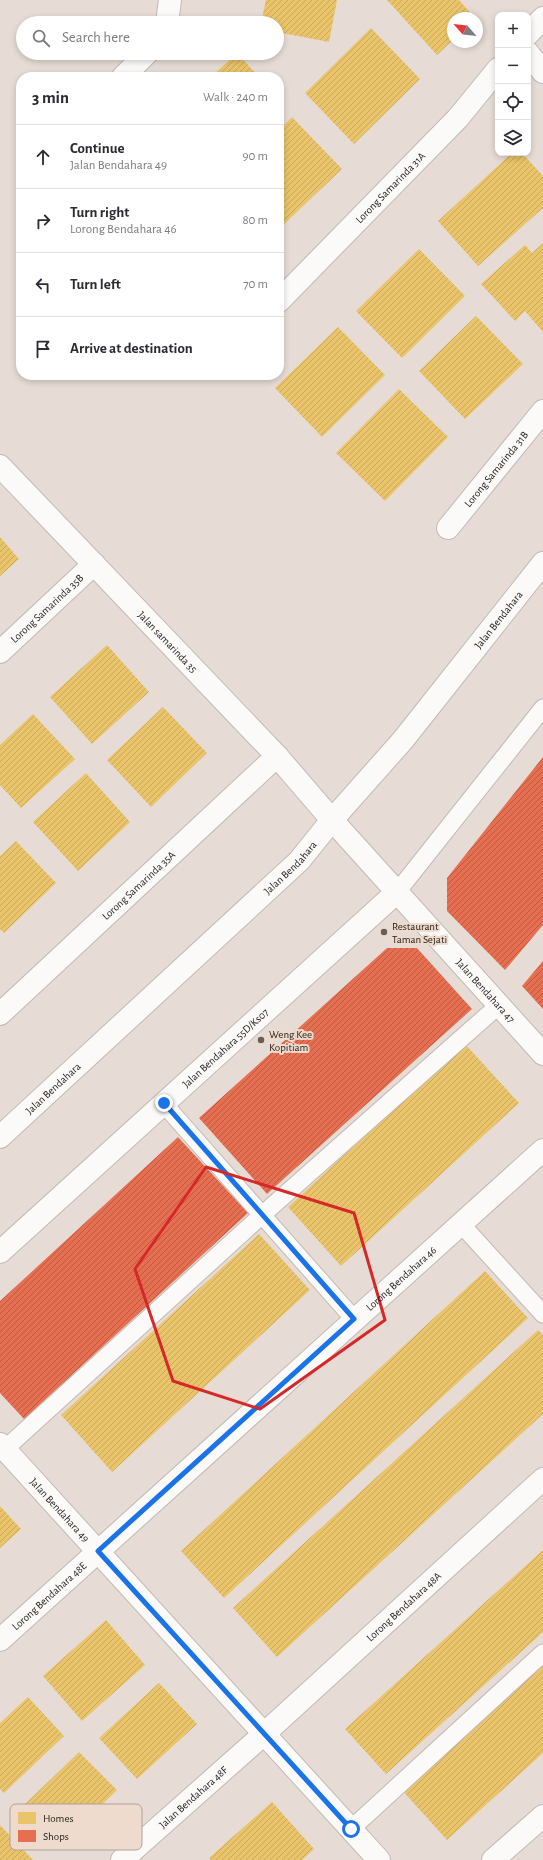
<!DOCTYPE html>
<html lang="en">
<head>
<meta charset="utf-8">
<style>
	body { margin:0; font-family:"Alegreya Sans",sans-serif; background:#f2f2f3; color:#2b2b33 }
	.controls { position:absolute; right:12px; top:12px; display:grid; overflow:hidden; border-radius:8px; box-shadow:0 2px 6px #0003 }
	.controls button { width:36px; height:36px; display:grid; place-items:center; padding:0; border:0; border-bottom:1px solid #e1e1e2; background:#fff; color:#2b2b33; font:20px sans-serif }
	.compass { position:absolute; left:447px; top:12px; width:36px; height:36px; border-radius:50%; background:#fff; box-shadow:0 2px 6px #0003; rotate:297deg }
	.stop { position:absolute; width:12px; height:12px; margin:-9px; border:3px solid #1a73e8; border-radius:50%; background:#fff }
	.stop.end { background:#1a73e8; border-color:#fff; box-shadow:0 1px 4px #0008 }
	.list { margin:0; padding:0; list-style:none }
	h2 { display:flex; justify-content:space-between; align-items:center; height:52px; margin:0; padding:0 16px; font-size:17px }
	h2 small { font-size:13px; font-weight:400; color:#7c7c81 }
	.list li { display:grid; grid-template-columns:26px 1fr auto; gap:12px; align-items:center; box-sizing:border-box; height:64px; padding:0 16px; border-top:1px solid #e1e1e2 }
	.list b { display:block; font-size:15px; white-space:nowrap }
	.list p { margin:0; font-size:13px; white-space:nowrap; color:#7c7c81 }
	.list em { font-size:13px; font-style:normal; color:#7c7c81 }
	.icon { flex:none; width:22px; height:22px; fill:none; stroke:currentColor; stroke-width:2; stroke-linecap:round; stroke-linejoin:round }
	.map { position:relative; flex:none; width:543px; height:1860px; overflow:hidden }
	.search { position:absolute; background:#fff; box-shadow:0 2px 6px #0003; left:16px; top:16px; width:268px; height:44px; display:flex; align-items:center; gap:10px; box-sizing:border-box; padding:0 14px; border-radius:22px; color:#7c7c81; font-size:15px }
	.panel { position:absolute; background:#fff; box-shadow:0 2px 6px #0003; left:16px; top:72px; width:268px; height:308px; border-radius:16px }
	.map>svg:first-child { display:block }
	.homes { fill:url(#homes-hatch) }
	.shops { fill:url(#shops-hatch) }
	.lines { fill:none; stroke-linecap:round; stroke-linejoin:round }
	.service-casing { stroke:#c1b9b3; stroke-width:19 }
	.minor-casing { stroke:#c1b9b3; stroke-width:24 }
	.service { stroke:#fbfaf9; stroke-width:17 }
	.minor { stroke:#fbfaf9; stroke-width:22 }
	.route { stroke:#1a73e8; stroke-width:5 }
	.marked { fill:none; stroke:#d62828; stroke-width:3; stroke-linejoin:round }
	.poi-dot { fill:#665e58; stroke:#eedbcd; stroke-width:1.5 }
	.labels { text-anchor:middle; dominant-baseline:central; stroke-width:4; stroke-linejoin:round; paint-order:stroke }
	.street-label { font-size:11px; fill:#211a15; stroke:#eedbcd }
	.poi-label { font-size:11px; fill:#211a15; stroke:#eedbcd; text-anchor:start }
	.key { fill:#eedbcd; stroke:#b0a196; stroke-width:1 }
	.key-label { font-size:11px; fill:#211a15 }
</style>
</head>
<body>
<div class="map">
<svg width="543" height="1860" viewBox="0 0 543 1860">
	<defs>
		<pattern id="homes-hatch" width="6" height="6" patternUnits="userSpaceOnUse"><rect width="6" height="6" fill="#e9c46a"/><path d="M-1 1l2-2M0 6l6-6M5 7l2-2" fill="none" stroke="#c8a85b"/></pattern>
		<pattern id="shops-hatch" width="6" height="6" patternUnits="userSpaceOnUse"><rect width="6" height="6" fill="#e76f51"/><path d="M-1 1l2-2M0 6l6-6M5 7l2-2" fill="none" stroke="#bb5a42"/></pattern>
	</defs>
	<rect width="100%" height="100%" fill="#e6dcd5"/>
	<path class="homes" d="M 266,0 L 337,0 L 329,42 L 277,32 L 277,23 L 261,23 Z
		M 387,0 L 459,0 L 475,18 L 453,18 L 453,40 L 437,55 Z
		M 371,28 L 420,79 L 354,144 L 305,93 Z
		M 237,53 L 259,77 L 211,77 Z
		M 292,117 L 342,169 L 280,228 L 279,130 Z
		M 512,153 L 522,153 L 543,176 L 543,208 L 478,266 L 438,221 Z
		M 543,243 L 543,332 L 525,311 L 515,321 L 481,284 L 525,245 L 532,253 Z
		M 419,249 L 465,296 L 402,358 L 356,311 Z
		M 476,316 L 523,364 L 465,419 L 419,371 Z
		M 338,327 L 385,375 L 322,437 L 275,388 Z
		M 399,389 L 448,437 L 385,501 L 336,453 Z
		M 0,537 L 19,559 L 0,576 Z
		M 107,645 L 149,692 L 92,744 L 50,697 Z
		M 163,707 L 207,753 L 151,807 L 107,760 Z
		M 33,714 L 75,759 L 21,808 L 0,785 L 0,745 Z
		M 86,773 L 130,822 L 78,871 L 33,822 Z
		M 16,841 L 56,883 L 4,933 L 0,929 L 0,856 Z
		M 465,1044 L 519,1103 L 341,1266 L 288,1207 Z
		M 259,1234 L 310,1290 L 112,1472 L 61,1415 Z
		M 485,1271 L 528,1318 L 224,1598 L 181,1551 Z
		M 538,1330 L 543,1335 L 543,1414 L 277,1657 L 233,1608 Z
		M 0,1506 L 21,1529 L 0,1548 Z
		M 543,1550 L 543,1632 L 386,1774 L 345,1729 Z
		M 106,1620 L 145,1665 L 82,1721 L 43,1676 Z
		M 543,1660 L 543,1753 L 447,1840 L 401,1789 Z
		M 159,1683 L 197,1724 L 137,1779 L 99,1738 Z
		M 28,1697 L 64,1736 L 4,1793 L 0,1789 L 0,1723 Z
		M 79,1752 L 117,1790 L 57,1849 L 19,1810 Z
		M 272,1802 L 314,1849 L 302,1860 L 211,1860 L 209,1858 Z
		M 0,1825 L 33,1860 L 0,1860 Z"/>
	<path class="shops" d="M 543,757 L 543,925 L 505,970 L 447,911 L 447,878 Z
		M 387,948 L 417,948 L 472,1009 L 267,1194 L 199,1118 Z
		M 543,961 L 543,1009 L 522,986 Z
		M 178,1137 L 248,1213 L 24,1419 L 0,1393 L 0,1301 Z"/>
	<g class="lines">
		<g class="service-casing">
			<path id="service" d="M 397,892 L 543,708
				M 163,1103 L 354,1319
				M 461,1224 L 543,1314
				M 5,1449 L 262,1215 L 499,1005
				M 351,1829 L 543,1653"/>
		</g>
		<g class="minor-casing">
			<g id="minor">
				<path d="M 167,23 L 170,0"/>
				<path d="M 528,34 L 543,18"/>
				<path d="M 528,53 L 543,72"/>
				<path d="M 123,77 L 147,53"/>
				<path id="s1" d="M 279,301 L 458,118 L 498,69"/>
				<path id="s2" d="M 0,466 L 277,756 L 332,820 L 543,1054"/>
				<path id="s3" d="M 448,528 L 543,411"/>
				<path id="s4" d="M 0,652 L 94,564"/>
				<path id="s5" d="M 0,1014 L 277,756"/>
				<path id="s6" d="M 0,1137 L 299,861 L 332,820 L 403,740 L 543,563"/>
				<path id="s7" d="M 0,1252 L 397,892"/>
				<path id="s8" d="M 0,1444 L 379,1860"/>
				<path id="s9" d="M 0,1640 L 543,1150"/>
				<path id="s10" d="M 122,1860 L 264,1734 L 543,1479"/>
				<path d="M 493,1860 L 543,1816"/>
			</g>
		</g>
		<use href="#service" class="service"/>
		<use href="#minor" class="minor"/>
	</g>
	<g class="lines">
		<path class="route" d="M 164,1103 L 354,1319 L 98,1551 L 351,1829"/>
	</g>
	<path class="marked" d="M 206,1167 L 354,1213 L 385,1320 L 260,1409 L 173,1381 L 135,1269 Z"/>
	<g class="poi-dot">
		<circle cx="384" cy="932" r="4"/>
		<circle cx="261" cy="1040" r="4"/>
	</g>
	<g class="labels">
		<g class="street-label">
			<text stroke="none"><textPath href="#s1" startOffset="159">Lorong Samarinda 31A</textPath></text>
			<text stroke="none"><textPath href="#s3" startOffset="76">Lorong Samarinda 31B</textPath></text>
			<text stroke="none"><textPath href="#s4" startOffset="64">Lorong Samarinda 35B</textPath></text>
			<text stroke="none"><textPath href="#s6" startOffset="720">Jalan Bendahara</textPath></text>
			<text stroke="none"><textPath href="#s2" startOffset="243">Jalan samarinda 35</textPath></text>
			<text stroke="none"><textPath href="#s6" startOffset="396">Jalan Bendahara</textPath></text>
			<text stroke="none"><textPath href="#s5" startOffset="189">Lorong Samarinda 35A</textPath></text>
			<text stroke="none"><textPath href="#s2" startOffset="715">Jalan Bendahara 47</textPath></text>
			<text stroke="none"><textPath href="#s7" startOffset="304">Jalan Bendahara 55D/Ks07</textPath></text>
			<text stroke="none"><textPath href="#s6" startOffset="72">Jalan Bendahara</textPath></text>
			<text stroke="none"><textPath href="#s9" startOffset="540">Lorong Bendahara 46</textPath></text>
			<text stroke="none"><textPath href="#s8" startOffset="89">Jalan Bendahara 49</textPath></text>
			<text stroke="none"><textPath href="#s9" startOffset="66">Lorong Bendahara 48E</textPath></text>
			<text stroke="none"><textPath href="#s10" startOffset="379">Lorong Bendahara 48A</textPath></text>
			<text stroke="none"><textPath href="#s10" startOffset="95">Jalan Bendahara 48F</textPath></text>
		</g>
		<g class="poi-label">
			<text x="392" y="926">Restaurant<tspan x="392" dy="13">Taman Sejati</tspan></text>
			<text x="269" y="1034">Weng Kee<tspan x="269" dy="13">Kopitiam</tspan></text>
		</g>
	</g>
	<rect x="10" y="1804" width="132" height="46" rx="6" class="key"/>
	<rect x="18" y="1812" width="18" height="12" fill="#e9c46a"/>
	<rect x="18" y="1830" width="18" height="12" fill="#e76f51"/>
	<g class="key-label">
		<text x="43" y="1822">Homes</text>
		<text x="43" y="1840">Shops</text>
	</g>
</svg>
<div class="controls">
<button>+</button>
<button>−</button>
<button><svg class="icon" aria-label="locate" viewBox="0 0 24 24"><circle cx="12" cy="12" r="6"/><path d="M12 2v4M12 18v4M2 12h4M18 12h4"/></svg></button>
<button><svg class="icon" aria-label="layers" viewBox="0 0 24 24"><path d="M12 4l9 5-9 5-9-5zM3 14l9 5 9-5"/></svg></button>
</div>
<svg class="compass" viewBox="-18 -18 36 36"><path d="M0-13l5 13h-10z" fill="#e53935"/><path d="M0 13l5-13h-10z" fill="#7c7c81"/></svg>
<div class="stop" style="left:351px;top:1829px"></div>
<div class="stop end" style="left:164px;top:1103px"></div>
<div class="search"><svg class="icon" aria-label="search" viewBox="0 0 24 24"><circle cx="10" cy="10" r="6"/><path d="M15 15l6 6"/></svg>Search here</div>
<section class="panel">
<h2>3 min<small>Walk · 240 m</small></h2>
<ul class="list">
<li><svg class="icon" aria-label="ahead" viewBox="0 0 24 24"><path d="M12 20V5M6 11l6-6 6 6"/></svg><div><b>Continue</b><p>Jalan Bendahara 49</p></div><em>90 m</em></li>
<li><svg class="icon" aria-label="right" viewBox="0 0 24 24"><path d="M7 20v-9h11M14 6l5 5-5 5"/></svg><div><b>Turn right</b><p>Lorong Bendahara 46</p></div><em>80 m</em></li>
<li><svg class="icon" aria-label="left" viewBox="0 0 24 24"><path d="M17 20v-9H6M10 6l-5 5 5 5"/></svg><div><b>Turn left</b></div><em>70 m</em></li>
<li><svg class="icon" aria-label="arrive" viewBox="0 0 24 24"><path d="M6 21V4h12l-3 4 3 4H6"/></svg><div><b>Arrive at destination</b></div></li>
</ul>
</section>
</div>
</body>
</html>
